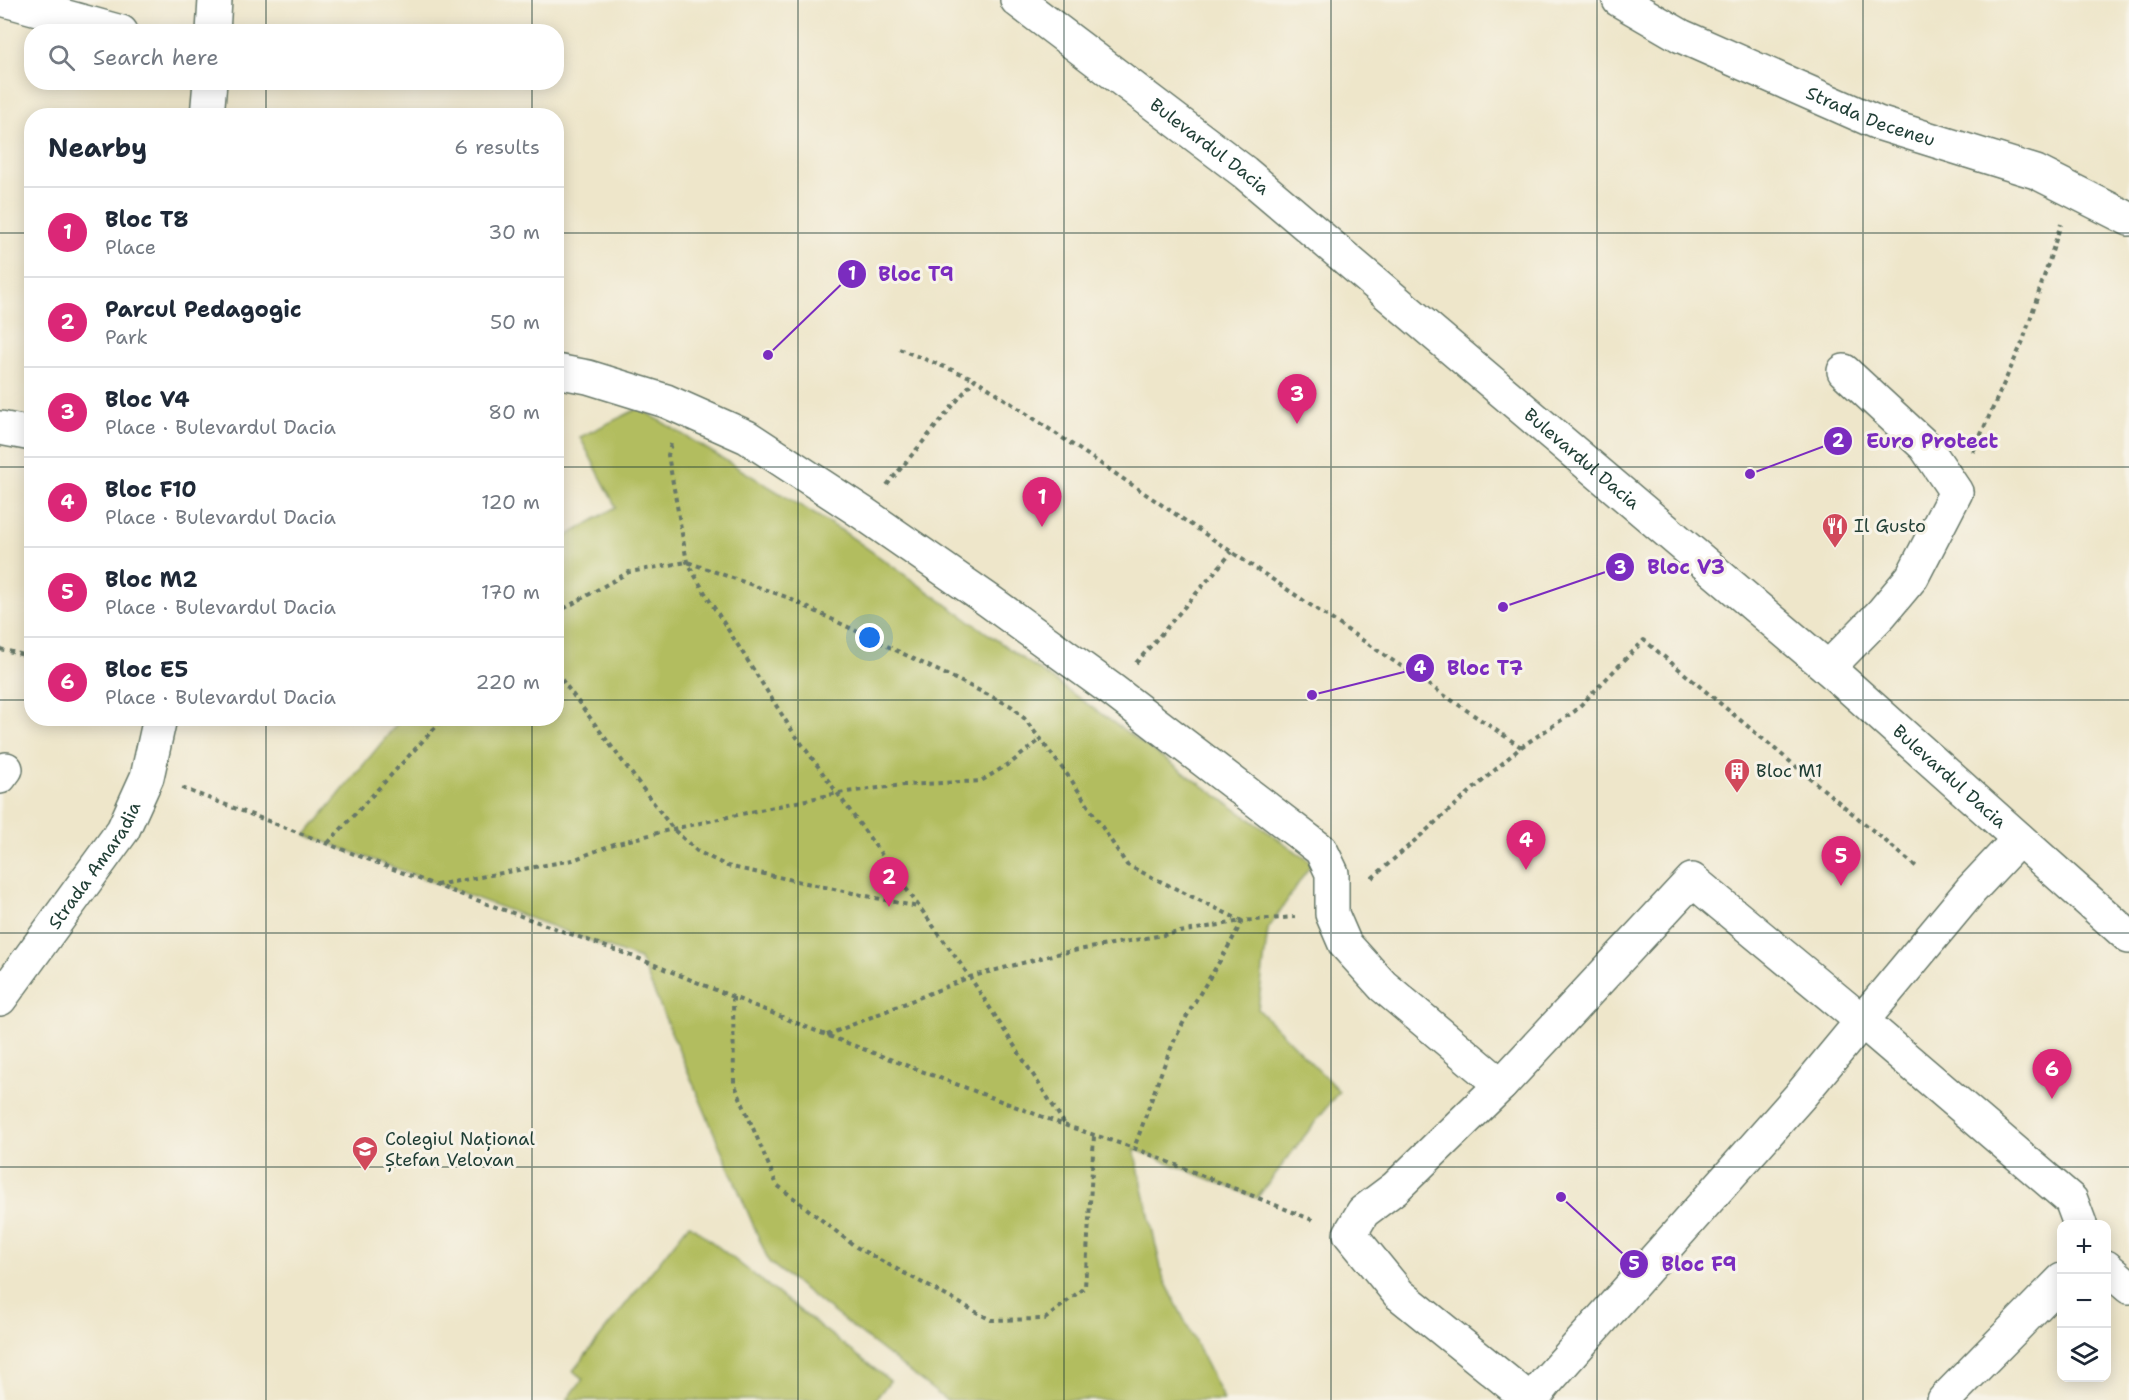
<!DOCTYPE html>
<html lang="en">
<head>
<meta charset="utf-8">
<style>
	body { margin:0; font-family:"Shantell Sans",sans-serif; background:#f6f6f7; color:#1f2937 }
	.controls { position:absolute; right:18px; bottom:18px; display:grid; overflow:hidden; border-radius:12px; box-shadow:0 3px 15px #0003 }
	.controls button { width:54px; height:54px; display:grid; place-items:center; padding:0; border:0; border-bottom:2px solid #e0e1e3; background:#fff; color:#1f2937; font:30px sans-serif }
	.you { position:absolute; left:870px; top:638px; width:21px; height:21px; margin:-15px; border:4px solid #fff; border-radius:50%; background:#1a73e8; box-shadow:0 0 0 9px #1a73e833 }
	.badge { display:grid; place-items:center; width:39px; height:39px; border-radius:50%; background:#db2777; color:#fff; font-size:20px; font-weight:700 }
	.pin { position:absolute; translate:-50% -50px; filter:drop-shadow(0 2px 3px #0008) }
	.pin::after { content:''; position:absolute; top:32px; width:21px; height:18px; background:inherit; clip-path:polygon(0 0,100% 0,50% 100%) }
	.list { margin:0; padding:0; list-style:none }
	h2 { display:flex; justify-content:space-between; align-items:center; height:78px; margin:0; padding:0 24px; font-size:26px }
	h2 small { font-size:20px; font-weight:400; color:#747a83 }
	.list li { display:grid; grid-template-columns:39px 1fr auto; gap:18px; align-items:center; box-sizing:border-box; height:90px; padding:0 24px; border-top:2px solid #e0e1e3 }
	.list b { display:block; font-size:22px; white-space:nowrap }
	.list p { margin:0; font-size:20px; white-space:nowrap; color:#747a83 }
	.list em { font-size:20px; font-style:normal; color:#747a83 }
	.icon { flex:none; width:33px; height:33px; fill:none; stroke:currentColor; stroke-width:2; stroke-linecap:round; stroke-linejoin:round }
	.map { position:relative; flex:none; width:2129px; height:1400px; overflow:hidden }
	.search { position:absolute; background:#fff; box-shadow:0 3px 15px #0003; left:24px; top:24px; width:540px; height:66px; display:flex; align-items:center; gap:15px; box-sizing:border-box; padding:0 21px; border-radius:24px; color:#747a83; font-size:22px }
	.panel { position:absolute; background:#fff; box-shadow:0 3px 15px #0003; left:24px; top:108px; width:540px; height:618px; border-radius:24px }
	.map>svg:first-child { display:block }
	.green { fill:#b2bd5f; stroke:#687d4a; stroke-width:1.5 }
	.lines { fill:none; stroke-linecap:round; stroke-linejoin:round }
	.minor-casing { stroke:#677868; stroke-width:36 }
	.major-casing { stroke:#677868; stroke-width:36 }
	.path { stroke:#677868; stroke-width:4; stroke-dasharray:4.5 4.5; stroke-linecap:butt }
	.minor { stroke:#fff; stroke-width:33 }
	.major { stroke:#fff; stroke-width:33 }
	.grid { fill:none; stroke:#1f3d34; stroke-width:1.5; stroke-opacity:0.55 }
	.labels { text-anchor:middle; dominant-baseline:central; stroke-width:6; stroke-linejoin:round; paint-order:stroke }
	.street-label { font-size:18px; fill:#1f3d34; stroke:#f7f3e8 }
	.poi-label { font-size:18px; fill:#1f3d34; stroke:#f7f3e8; text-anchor:start }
	.leader { fill:none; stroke:#7b2cbf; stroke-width:2 }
	.callout-dot { fill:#7b2cbf; stroke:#f7f3e8; stroke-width:2 }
	.mark-label { font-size:18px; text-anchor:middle; font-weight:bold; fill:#fff }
	.callout-label { font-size:20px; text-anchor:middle; font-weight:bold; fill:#7b2cbf; stroke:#f7f3e8; stroke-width:6; stroke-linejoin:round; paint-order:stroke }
</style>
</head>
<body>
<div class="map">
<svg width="2129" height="1400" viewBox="0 0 2129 1400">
	<rect width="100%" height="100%" fill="#f7f3e8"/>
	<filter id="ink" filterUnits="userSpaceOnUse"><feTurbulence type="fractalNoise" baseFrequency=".0167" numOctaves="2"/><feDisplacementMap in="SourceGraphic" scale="12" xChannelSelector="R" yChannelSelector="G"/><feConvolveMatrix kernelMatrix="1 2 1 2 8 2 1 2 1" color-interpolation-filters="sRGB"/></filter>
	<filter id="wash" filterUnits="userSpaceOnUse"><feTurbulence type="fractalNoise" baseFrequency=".008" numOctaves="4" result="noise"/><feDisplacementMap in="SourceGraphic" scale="24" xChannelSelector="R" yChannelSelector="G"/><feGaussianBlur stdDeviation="1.35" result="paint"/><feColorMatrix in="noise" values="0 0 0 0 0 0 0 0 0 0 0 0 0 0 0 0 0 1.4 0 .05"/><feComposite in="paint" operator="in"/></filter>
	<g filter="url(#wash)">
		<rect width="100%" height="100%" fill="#eee6ca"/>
		<path class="green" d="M 639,408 L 844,532 L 1312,863 L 1268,929 L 1258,1009 L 1339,1091 L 1257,1198 L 1134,1149 L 1163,1277 L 1224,1400 L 946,1400 L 769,1262 L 640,959 L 306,835 L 401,719 L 556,718 L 557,542 L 616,507 L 580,437 Z
			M 689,1224 L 890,1381 L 875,1400 L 567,1400 L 583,1379 L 573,1371 Z"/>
	</g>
	<g filter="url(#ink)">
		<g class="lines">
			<g class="minor-casing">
				<g id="minor">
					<path d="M 5,0 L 121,32"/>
					<path id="s1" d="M 1619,0 L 1681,36 L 1878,123 L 2036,172 L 2129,219"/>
					<path d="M 556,371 L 588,377 L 666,401 L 747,437 L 863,513 L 988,600 L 1112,690 L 1321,850 L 1332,873 L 1332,914 L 1345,944 L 1383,986 L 1501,1085"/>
					<path d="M 0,428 L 32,434"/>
					<path d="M 1828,668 L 1881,614 L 1912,577 L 1956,492 L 1925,446 L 1844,371"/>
					<path d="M 0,777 L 6,769"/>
					<path d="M 2106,1267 L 2129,1287"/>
					<path d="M 1530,1400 L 1399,1294 L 1350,1234 L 1363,1212 L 1395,1188 L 1501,1085 L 1692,880 L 1862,1021 L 1971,890 L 2019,839"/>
					<path d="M 1532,1400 L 1547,1381 L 1800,1096 L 1862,1021 L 2071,1200 L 2080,1224"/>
					<path d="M 1944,1400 L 2062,1280"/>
				</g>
			</g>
			<g class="major-casing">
				<g id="major">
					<path id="s2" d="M 1017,0 L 1244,172 L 1828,668 L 2129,937"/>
					<path d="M 213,32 L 215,0"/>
					<path d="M 207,116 L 210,82"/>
					<path id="s3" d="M 0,999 L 123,830 L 147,777 L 160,718"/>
				</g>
			</g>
			<path class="path" d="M 899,349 L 975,379
				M 671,444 L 668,455 L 687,562 L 708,598 L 791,729 L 970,977 L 1066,1126
				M 1973,452 L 2023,341 L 2061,224
				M 887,485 L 975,379 L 1521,747 L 1370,880
				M 556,613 L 629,572 L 687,562 L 786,597 L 1011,706 L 1024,718 L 1072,781 L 1127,865 L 1242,921 L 1295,917
				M 0,649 L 32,657
				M 1136,663 L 1232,552
				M 556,672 L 673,829 L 697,851 L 727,866 L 918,907
				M 1521,747 L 1575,711 L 1644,640 L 1918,868
				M 182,788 L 435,885 L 640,959 L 826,1035 L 1067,1126 L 1134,1148 L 1315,1221
				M 328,843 L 444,718
				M 436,885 L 573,860 L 614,844 L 673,829 L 838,793 L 904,785 L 981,781 L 1012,762 L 1040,740
				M 733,997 L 734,1083 L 777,1185 L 856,1247 L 991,1320 L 1045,1319 L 1085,1287 L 1094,1136
				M 827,1035 L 970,977 L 1056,954 L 1242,921 C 1220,966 1188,1006 1169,1053 C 1156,1084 1146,1117 1134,1148"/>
			<use href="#minor" class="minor"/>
			<use href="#major" class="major"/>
		</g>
	</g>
	<path class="grid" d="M 266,0 L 266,32M 532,0 L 532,32M 798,0 L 798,1400M 1064,0 L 1064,1400M 1331,0 L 1331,1400M 1597,0 L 1597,1400M 1863,0 L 1863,1400M 266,82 L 266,116M 532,82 L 532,116M 0,233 L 32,233M 556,233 L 2129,233M 0,467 L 32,467M 556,467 L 2129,467M 0,700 L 32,700M 556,700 L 2129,700M 266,718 L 266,1400M 532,718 L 532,1400M 0,933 L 2129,933M 0,1167 L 2129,1167"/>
	<defs>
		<g id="restaurant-pin" transform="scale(1.35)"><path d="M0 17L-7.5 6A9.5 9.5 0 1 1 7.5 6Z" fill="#d1495b" stroke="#f7f3e8"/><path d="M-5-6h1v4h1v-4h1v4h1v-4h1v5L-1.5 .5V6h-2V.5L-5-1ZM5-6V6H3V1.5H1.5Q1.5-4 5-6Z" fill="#fff"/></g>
		<g id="building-pin" transform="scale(1.35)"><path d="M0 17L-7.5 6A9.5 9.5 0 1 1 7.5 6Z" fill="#d1495b" stroke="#f7f3e8"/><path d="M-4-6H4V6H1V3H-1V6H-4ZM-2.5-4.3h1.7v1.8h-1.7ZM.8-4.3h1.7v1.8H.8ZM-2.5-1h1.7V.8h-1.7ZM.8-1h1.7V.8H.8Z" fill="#fff"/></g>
		<g id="school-pin" transform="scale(1.35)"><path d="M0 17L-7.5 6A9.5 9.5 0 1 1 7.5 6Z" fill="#d1495b" stroke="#f7f3e8"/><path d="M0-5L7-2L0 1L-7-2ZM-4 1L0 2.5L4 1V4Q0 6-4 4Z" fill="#fff"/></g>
	</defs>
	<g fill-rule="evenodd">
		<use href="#restaurant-pin" x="1835" y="526"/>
		<use href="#building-pin" x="1737" y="771"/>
		<use href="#school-pin" x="365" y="1149"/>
	</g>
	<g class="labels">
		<g class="street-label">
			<text stroke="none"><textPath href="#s1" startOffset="278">Strada Deceneu</textPath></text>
			<text stroke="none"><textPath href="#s2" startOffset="242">Bulevardul Dacia</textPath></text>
			<text stroke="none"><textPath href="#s2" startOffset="728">Bulevardul Dacia</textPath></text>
			<text stroke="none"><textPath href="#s2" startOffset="1214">Bulevardul Dacia</textPath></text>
			<text stroke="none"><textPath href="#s3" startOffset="164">Strada Amaradia</textPath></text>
		</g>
		<g class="poi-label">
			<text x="1854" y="526">Il Gusto</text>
			<text x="1756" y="771">Bloc M1</text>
			<text x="385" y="1139">Colegiul Național<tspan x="385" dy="21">Ștefan Velovan</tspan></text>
		</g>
	</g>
	<path class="leader" d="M768 355L852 274M1750 474L1838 441M1503 607L1620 567M1312 695L1420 668M1561 1197L1634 1264"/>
	<g class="callout-dot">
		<circle cx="768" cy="355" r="6"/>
		<circle cx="1750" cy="474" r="6"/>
		<circle cx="1503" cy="607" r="6"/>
		<circle cx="1312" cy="695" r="6"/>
		<circle cx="1561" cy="1197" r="6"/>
		<circle cx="852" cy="274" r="15"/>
		<circle cx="1838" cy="441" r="15"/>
		<circle cx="1620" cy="567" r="15"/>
		<circle cx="1420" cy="668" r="15"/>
		<circle cx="1634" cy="1264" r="15"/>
	</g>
	<g class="mark-label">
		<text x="852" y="280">1</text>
		<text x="1838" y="447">2</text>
		<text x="1620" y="574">3</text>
		<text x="1420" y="674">4</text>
		<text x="1634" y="1270">5</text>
	</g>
	<g class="callout-label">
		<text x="916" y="281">Bloc T9</text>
		<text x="1932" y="448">Euro Protect</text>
		<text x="1686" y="574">Bloc V3</text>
		<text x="1485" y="675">Bloc T7</text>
		<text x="1699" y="1271">Bloc F9</text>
	</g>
</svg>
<div class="controls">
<button>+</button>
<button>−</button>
<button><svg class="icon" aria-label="layers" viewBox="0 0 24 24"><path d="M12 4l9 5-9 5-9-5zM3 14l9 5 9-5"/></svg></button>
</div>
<div class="you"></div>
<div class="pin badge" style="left:1042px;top:527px">1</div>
<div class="pin badge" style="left:889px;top:907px">2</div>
<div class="pin badge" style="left:1297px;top:424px">3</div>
<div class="pin badge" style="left:1526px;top:870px">4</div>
<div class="pin badge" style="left:1841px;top:886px">5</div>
<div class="pin badge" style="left:2052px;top:1099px">6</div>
<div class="search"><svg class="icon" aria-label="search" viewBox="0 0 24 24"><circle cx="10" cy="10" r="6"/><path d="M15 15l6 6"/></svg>Search here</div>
<section class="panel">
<h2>Nearby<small>6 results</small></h2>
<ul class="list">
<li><span class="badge">1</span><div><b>Bloc T8</b><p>Place</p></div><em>30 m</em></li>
<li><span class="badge">2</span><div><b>Parcul Pedagogic</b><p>Park</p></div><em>50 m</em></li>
<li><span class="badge">3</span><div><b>Bloc V4</b><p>Place · Bulevardul Dacia</p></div><em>80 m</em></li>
<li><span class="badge">4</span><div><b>Bloc F10</b><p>Place · Bulevardul Dacia</p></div><em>120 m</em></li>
<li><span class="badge">5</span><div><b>Bloc M2</b><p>Place · Bulevardul Dacia</p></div><em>170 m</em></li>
<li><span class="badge">6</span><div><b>Bloc E5</b><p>Place · Bulevardul Dacia</p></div><em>220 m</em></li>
</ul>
</section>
</div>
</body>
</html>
